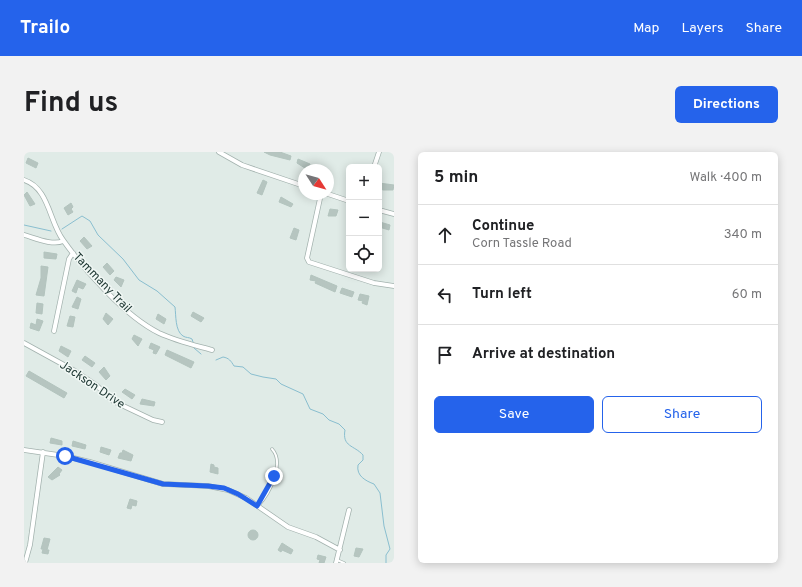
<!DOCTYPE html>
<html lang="en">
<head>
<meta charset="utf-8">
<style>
	body { margin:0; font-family:Overpass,sans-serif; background:#f2f2f2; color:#202124 }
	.controls { position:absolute; right:12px; top:12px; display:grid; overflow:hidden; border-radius:6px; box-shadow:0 2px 10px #0003 }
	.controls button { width:36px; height:36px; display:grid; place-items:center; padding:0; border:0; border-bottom:1px solid #e0e0e0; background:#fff; color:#202124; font:20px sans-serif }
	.compass { position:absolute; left:274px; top:12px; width:36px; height:36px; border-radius:50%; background:#fff; box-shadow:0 2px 10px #0003; rotate:126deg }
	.stop { position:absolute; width:12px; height:12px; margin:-9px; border:3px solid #2563eb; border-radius:50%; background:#fff }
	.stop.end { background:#2563eb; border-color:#fff; box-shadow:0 1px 4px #0008 }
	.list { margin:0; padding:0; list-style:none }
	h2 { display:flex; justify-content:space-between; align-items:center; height:52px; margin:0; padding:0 16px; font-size:17px }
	h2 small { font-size:13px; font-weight:400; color:#757577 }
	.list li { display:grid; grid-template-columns:26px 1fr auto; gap:12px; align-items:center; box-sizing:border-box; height:60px; padding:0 16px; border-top:1px solid #e0e0e0 }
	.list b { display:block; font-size:15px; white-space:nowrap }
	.list p { margin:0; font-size:13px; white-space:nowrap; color:#757577 }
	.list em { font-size:13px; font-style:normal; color:#757577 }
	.actions { display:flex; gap:8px; padding:12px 16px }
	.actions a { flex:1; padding:9px 0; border:1px solid #2563eb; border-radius:6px; text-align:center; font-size:14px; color:#2563eb }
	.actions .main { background:#2563eb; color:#fff }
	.icon { flex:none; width:22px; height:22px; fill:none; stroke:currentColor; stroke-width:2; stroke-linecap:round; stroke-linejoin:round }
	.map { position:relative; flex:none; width:370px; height:411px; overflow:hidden; border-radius:6px }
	header { display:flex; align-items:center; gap:24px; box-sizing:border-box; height:56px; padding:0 20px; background:#2563eb; color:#fff }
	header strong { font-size:19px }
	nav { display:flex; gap:22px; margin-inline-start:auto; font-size:14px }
	.intro { display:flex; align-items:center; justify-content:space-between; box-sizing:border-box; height:96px; padding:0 24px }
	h1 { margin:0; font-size:28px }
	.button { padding:10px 18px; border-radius:6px; background:#2563eb; color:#fff; font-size:14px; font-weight:700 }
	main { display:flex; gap:24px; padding:0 24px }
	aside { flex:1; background:#fff; border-radius:6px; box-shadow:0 2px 10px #0003 }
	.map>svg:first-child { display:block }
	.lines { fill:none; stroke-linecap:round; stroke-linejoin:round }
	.stream { stroke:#89becf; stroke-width:1 }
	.building { fill:#b6c5c0; stroke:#b3c4be }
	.lane-casing { stroke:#a3b2ae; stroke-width:3.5 }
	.street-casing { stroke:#a3b2ae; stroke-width:5.5 }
	.lane { stroke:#fff; stroke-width:2 }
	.street { stroke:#fff; stroke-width:4 }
	.route { stroke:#2563eb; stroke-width:5 }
	.labels { text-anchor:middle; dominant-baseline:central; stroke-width:3; stroke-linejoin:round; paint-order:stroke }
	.street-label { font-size:12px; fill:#213a36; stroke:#f0f7f4 }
</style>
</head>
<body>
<header>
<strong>Trailo</strong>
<nav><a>Map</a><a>Layers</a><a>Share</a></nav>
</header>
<div class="intro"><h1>Find us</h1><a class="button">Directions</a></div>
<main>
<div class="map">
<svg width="370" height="411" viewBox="0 0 370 411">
	<rect width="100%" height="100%" fill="#e0ebe7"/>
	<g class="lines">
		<path class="stream" d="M 0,73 L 27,79
			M 38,77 L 58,64 L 66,69 L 74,83 L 99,107 L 115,128 L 133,139 L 151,155 C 152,163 151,179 159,184 C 162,186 165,185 168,187 L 169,190
			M 170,196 L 177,202
			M 192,208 L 199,205 C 205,206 207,209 210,214 L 219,215 L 227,222 L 239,225 L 252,227 L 257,232 L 279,242 L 286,257 L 299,262 L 305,268 L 315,272 L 321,278 C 318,295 330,293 339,303 L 339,308 L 334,313 C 332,324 342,329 350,332 L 356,341 L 360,374 L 366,397 L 362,403 L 362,411"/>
	</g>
	<path class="building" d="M 240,0 L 256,0 L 267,4 L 266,8 L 246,3 Z
		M 4,6 L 14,11 L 12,16 L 2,11 Z
		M 274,7 L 286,12 L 284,18 L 273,11 Z
		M 239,28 L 243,30 L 238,43 L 233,41 Z
		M 355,31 L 370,33 L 369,38 L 359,38 L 355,36 Z
		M 3,40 L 11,52 L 6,54 L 0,43 Z
		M 257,45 L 269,52 L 267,55 L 255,50 Z
		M 47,51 L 49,55 L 47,57 L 49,60 L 44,63 L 40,56 Z
		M 306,57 L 314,58 L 312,64 L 304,64 Z
		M 356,70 L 366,73 L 365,78 L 355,75 Z
		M 270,76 L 275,78 L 272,88 L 266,86 Z
		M 60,85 L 68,94 L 63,97 L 56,89 Z
		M 20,100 L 33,102 L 32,107 L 20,106 Z
		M 83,111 L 90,119 L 86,123 L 79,115 Z
		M 17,114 L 24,115 L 20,144 L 12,143 L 17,126 Z
		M 287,123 L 313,134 L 311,140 L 291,131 L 292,129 L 286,128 Z
		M 92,125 L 100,128 L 97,135 L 90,128 Z
		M 53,128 L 62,132 L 59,137 L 54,135 L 52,141 L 48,139 Z
		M 318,136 L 330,140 L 328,145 L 316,141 Z
		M 336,142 L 345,144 L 343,153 L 338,151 L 339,149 L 334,148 Z
		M 53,145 L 57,147 L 54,157 L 48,155 Z
		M 13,151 L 19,152 L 18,162 L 12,161 Z
		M 169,160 L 180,166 L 177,170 L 167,164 Z
		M 82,161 L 89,167 L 84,173 L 79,167 Z
		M 134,162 L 142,167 L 140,172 L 132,167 Z
		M 46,164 L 51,165 L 49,175 L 43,174 Z
		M 13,167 L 19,169 L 15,179 L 6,176 L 7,171 L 12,173 Z
		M 110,183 L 118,187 L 114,194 L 108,187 Z
		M 127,191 L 136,195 L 132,202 L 129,201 L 130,198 L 125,196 Z
		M 37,194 L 47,199 L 44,205 L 35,199 Z
		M 143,198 L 170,210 L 167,216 L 141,203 Z
		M 61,204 L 71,211 L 68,215 L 58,208 Z
		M 80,215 L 86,224 L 82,228 L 75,220 Z
		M 5,219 L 43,241 L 40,246 L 2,224 Z
		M 101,237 L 111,243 L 108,247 L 98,240 Z
		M 118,247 L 131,250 L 130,254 L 116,252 Z
		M 27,286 L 38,289 L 38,293 L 26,291 Z
		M 49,289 L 62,293 L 61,297 L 48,294 Z
		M 77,295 L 87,298 L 85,303 L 76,300 Z
		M 99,298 L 109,303 L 107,309 L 94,306 L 96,301 L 98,301 Z
		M 187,312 L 190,313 L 190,315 L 194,316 L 194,322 L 186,320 Z
		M 34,315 L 38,318 L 35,322 L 36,323 L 28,328 L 24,325 Z
		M 106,347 L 113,349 L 112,354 L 108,353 L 107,357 L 103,356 Z
		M224 383a5 5 0 1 1 10 0a5 5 0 1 1-10 0Z
		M 20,386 L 26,387 L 23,398 L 25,398 L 24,402 L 18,401 L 19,397 L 17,397 Z
		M 258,391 L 269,398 L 267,402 L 258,398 L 257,400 L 254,398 Z
		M 332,396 L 339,397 L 335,405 L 330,404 Z
		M 294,403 L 302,405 L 300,411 L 295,411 L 296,408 L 293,407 Z"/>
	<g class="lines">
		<g class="lane-casing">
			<path id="lane" d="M 234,354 C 246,341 261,311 248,297
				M 313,408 L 320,411"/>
		</g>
		<g class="street-casing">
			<path id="street" d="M 195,0 L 218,13 L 280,34
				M 350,15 L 355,0
				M 0,28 C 25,36 25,69 39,88 C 61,119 101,164 135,181 C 152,189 170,193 188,198
				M 297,42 L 283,106 L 285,110 L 350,131 L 370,134
				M 304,42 L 325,49
				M 355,58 L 370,62
				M 0,83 C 11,86 29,94 39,89
				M 30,179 L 45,107 L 49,101
				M 0,191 L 51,219 L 72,233 L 89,249 L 129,268 L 138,270
				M 0,298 L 41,304 L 66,310 L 139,332 L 184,334 L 204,338 L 222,346 L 264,375 L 292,385 L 316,398
				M 1,411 L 6,393 L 19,300
				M 312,411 L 325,358"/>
		</g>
		<use href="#lane" class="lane"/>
		<use href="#street" class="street"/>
	</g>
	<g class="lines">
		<path class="route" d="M 41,304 L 139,332 L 184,334 L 200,336 L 214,342 L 233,354 L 250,324"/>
	</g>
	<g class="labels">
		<g class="street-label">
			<text transform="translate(78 131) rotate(46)">Tammany Trail</text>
			<text transform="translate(68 233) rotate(34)">Jackson Drive</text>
		</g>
	</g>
</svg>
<div class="controls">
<button>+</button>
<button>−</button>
<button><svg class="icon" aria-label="locate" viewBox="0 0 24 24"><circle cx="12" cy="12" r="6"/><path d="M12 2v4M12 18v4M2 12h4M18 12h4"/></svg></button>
</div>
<svg class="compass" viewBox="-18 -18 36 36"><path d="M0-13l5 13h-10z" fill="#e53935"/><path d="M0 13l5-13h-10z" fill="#757577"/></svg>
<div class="stop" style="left:41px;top:304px"></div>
<div class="stop end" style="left:250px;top:324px"></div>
</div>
<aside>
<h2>5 min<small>Walk · 400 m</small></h2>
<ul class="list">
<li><svg class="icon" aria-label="ahead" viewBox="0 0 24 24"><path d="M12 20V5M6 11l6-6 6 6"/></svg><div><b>Continue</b><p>Corn Tassle Road</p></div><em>340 m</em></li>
<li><svg class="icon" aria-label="left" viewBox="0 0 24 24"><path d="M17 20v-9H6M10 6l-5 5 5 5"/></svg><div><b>Turn left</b></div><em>60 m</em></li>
<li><svg class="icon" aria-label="arrive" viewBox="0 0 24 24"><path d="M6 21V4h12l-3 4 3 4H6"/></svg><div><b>Arrive at destination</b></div></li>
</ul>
<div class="actions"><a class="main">Save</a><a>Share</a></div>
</aside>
</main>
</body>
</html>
